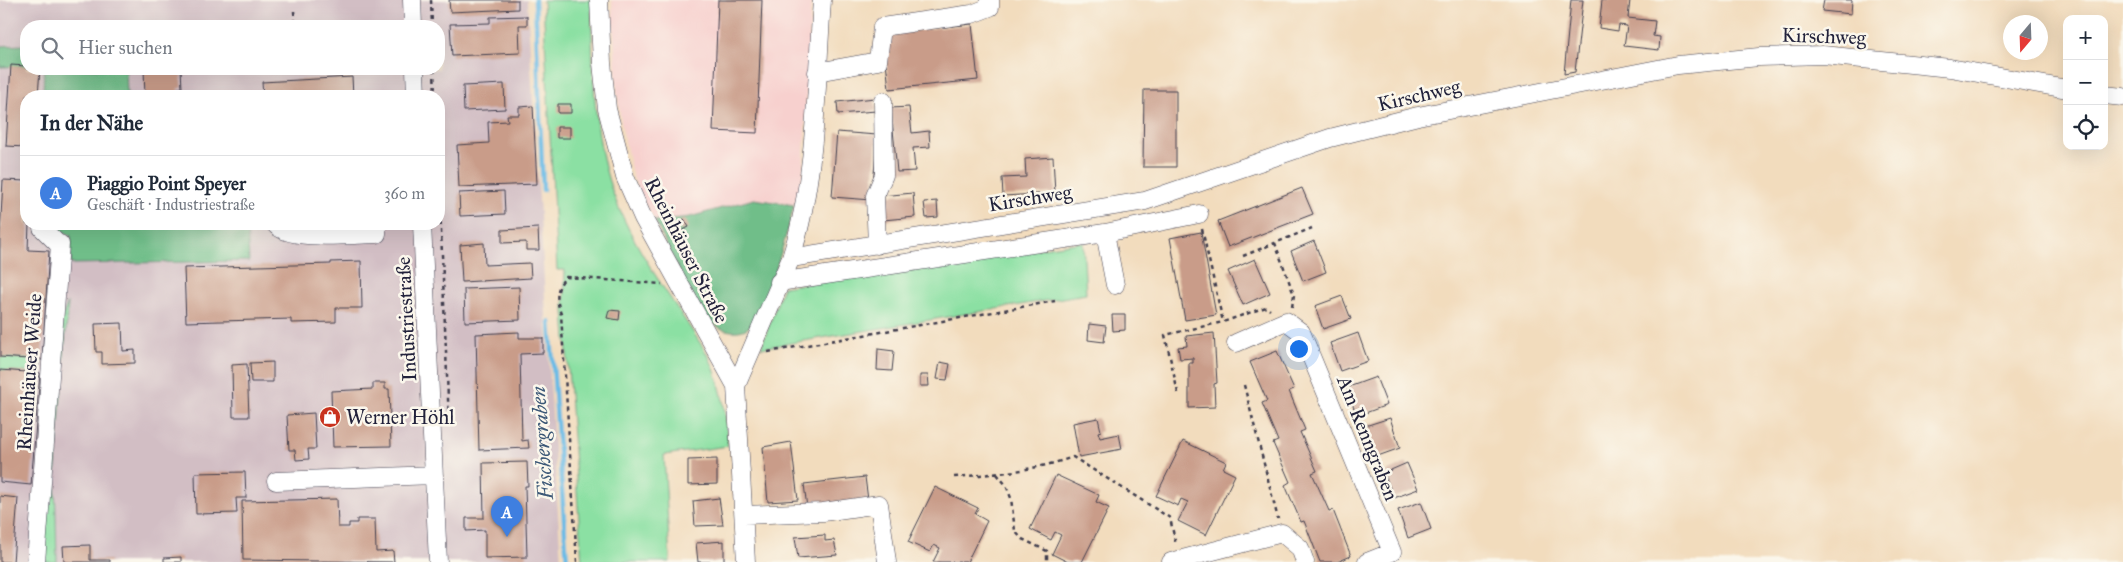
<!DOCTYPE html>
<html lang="de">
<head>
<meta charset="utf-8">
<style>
	body { margin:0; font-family:"IM FELL Great Primer",serif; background:#f6f6f7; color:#1f2937 }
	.controls { position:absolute; right:15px; top:15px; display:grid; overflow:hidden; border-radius:10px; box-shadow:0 5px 20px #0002 }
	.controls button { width:45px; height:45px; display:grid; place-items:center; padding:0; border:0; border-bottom:1px solid #e0e1e3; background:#fff; color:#1f2937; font:25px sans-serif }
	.compass { position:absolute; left:2003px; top:15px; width:45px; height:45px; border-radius:50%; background:#fff; box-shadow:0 5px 20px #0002; rotate:199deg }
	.you { position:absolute; left:1298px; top:348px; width:18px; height:18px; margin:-12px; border:4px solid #fff; border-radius:50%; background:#1a73e8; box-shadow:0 0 0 8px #1a73e833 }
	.badge { display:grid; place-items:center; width:32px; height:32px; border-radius:50%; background:#d93025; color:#fff; font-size:16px; font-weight:700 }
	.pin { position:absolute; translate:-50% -41px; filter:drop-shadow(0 1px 2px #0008) }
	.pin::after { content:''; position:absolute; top:26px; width:18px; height:15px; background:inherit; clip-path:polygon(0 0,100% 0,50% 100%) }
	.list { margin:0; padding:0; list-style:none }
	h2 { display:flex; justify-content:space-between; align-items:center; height:65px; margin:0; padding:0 20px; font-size:21px }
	h2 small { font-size:16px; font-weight:400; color:#747a83 }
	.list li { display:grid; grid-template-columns:32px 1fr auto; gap:15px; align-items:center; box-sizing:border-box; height:75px; padding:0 20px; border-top:1px solid #e0e1e3 }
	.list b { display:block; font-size:19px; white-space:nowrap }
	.list p { margin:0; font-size:16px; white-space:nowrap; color:#747a83 }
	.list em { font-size:16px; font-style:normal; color:#747a83 }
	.icon { flex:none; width:28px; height:28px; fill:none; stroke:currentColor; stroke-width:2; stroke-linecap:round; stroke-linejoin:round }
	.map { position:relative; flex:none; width:2123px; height:562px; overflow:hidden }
	.search { position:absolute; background:#fff; box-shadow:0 5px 20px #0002; left:20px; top:20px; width:425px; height:55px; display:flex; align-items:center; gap:12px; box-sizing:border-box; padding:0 18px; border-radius:20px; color:#747a83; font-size:19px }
	.panel { position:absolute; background:#fff; box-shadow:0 5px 20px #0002; left:20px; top:90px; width:425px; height:140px; border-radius:20px }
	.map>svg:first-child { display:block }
	.built { fill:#f7d0ce }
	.industrial { fill:#d2bec4; fill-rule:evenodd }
	.green { fill:#8be0a3; stroke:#56816f }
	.forest { fill:#70be89; stroke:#497062 }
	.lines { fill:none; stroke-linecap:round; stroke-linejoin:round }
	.stream { stroke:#6bbbe6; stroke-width:4.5 }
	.building { fill:#c99c89 }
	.minor-casing { stroke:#413e4e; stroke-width:19 }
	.path { stroke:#413e4e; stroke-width:2.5; stroke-dasharray:4 4; stroke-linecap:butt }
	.minor { stroke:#fff; stroke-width:18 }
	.labels { text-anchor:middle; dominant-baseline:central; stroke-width:5; stroke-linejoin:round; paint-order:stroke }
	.street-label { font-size:20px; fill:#22223b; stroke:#fbf7ec }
	.poi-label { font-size:20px; fill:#22223b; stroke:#fbf7ec; text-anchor:start }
	.water-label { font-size:21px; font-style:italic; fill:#3c5877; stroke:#fbf7ec }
</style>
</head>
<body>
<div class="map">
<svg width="2123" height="562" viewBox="0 0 2123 562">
	<rect width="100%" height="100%" fill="#fbf7ec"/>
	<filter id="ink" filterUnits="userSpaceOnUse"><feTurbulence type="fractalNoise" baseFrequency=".02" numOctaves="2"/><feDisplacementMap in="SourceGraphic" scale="10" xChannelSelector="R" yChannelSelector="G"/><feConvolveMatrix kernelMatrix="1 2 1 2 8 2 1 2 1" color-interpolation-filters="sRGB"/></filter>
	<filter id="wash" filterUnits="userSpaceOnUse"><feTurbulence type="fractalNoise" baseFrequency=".0096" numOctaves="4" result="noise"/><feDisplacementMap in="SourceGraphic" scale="20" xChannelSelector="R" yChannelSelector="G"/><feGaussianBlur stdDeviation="1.12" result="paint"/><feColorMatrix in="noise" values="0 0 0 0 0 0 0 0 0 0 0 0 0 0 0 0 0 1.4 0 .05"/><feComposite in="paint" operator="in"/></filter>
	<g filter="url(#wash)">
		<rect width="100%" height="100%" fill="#f2dcbd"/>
		<path class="built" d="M 612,0 L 811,0 L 803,175 L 794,205 L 754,199 L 690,217 L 655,221 L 640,195 L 632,174 L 621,122 L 617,91 Z"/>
		<path class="industrial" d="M 0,0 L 527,0 L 561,562 L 0,562 ZM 26,26 L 439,26 L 439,69 L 26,69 ZM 26,96 L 439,96 L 439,224 L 26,224 Z"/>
		<path class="green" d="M 543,0 L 591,0 C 593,56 592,112 605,167 C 622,237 672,297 709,357 C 723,387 726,414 728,446 L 664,455 L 670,562 L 582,562 L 564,311 L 565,270 L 557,270 Z
			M 1083,242 L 1086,294 L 761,348 L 783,287 Z
			M 68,302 L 55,477 L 57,562 L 42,562 L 63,315 Z
			M 0,357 L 42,360 L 40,373 L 0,370 Z"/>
		<path class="forest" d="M 26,45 L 26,66 L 0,67 L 0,46 Z
			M 44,69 L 126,69 L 127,96 L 43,96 Z
			M 754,199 L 794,205 C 789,227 765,315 749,327 C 741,333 729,332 720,328 C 696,315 668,246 655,221 L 690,217 Z
			M 54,224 L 247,224 L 249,261 L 71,264 L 71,236 L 60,231 Z"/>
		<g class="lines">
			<path class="stream" d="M 535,0 L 543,190
				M 550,322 L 567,562"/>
		</g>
		<g id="blocks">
			<path class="building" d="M 449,0 L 518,0 L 518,9 L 450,12 Z
				M 718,0 L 762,0 L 757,133 L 713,131 Z
				M 1571,0 L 1583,0 L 1575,72 L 1564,74 Z
				M 1602,0 L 1630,0 L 1628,18 L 1655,21 L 1653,36 L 1660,37 L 1659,50 L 1624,46 L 1627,26 L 1619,25 L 1618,31 L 1599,28 Z
				M 1824,0 L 1852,0 L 1851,14 L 1822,11 Z
				M 527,16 L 527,25 L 519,25 L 520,53 L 452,56 L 450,24 L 490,23 L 490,17 Z
				M 972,24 L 978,80 L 889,89 L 883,34 Z
				M 11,65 L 26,66 L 26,69 L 40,69 L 38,96 L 26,96 L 26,147 L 6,146 Z
				M 144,69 L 181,69 L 182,88 L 178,88 L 179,96 L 145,96 Z
				M 352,77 L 353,96 L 263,96 L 262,82 Z
				M 504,84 L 505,109 L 464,111 L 463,86 Z
				M 1144,90 L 1176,90 L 1176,167 L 1143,167 Z
				M 875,98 L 876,111 L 838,114 L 837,102 Z
				M 558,104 L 571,104 L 571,113 L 558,113 Z
				M 533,106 L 537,184 L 459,187 L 457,145 L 489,143 L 488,122 L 508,121 L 507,115 L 519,115 L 519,107 Z
				M 909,107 L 912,133 L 929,131 L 930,147 L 913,148 L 915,171 L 897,172 L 891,108 Z
				M 557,127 L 570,127 L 570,138 L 557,138 Z
				M 837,132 L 877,135 L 872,200 L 832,197 Z
				M 1053,157 L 1055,193 L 1003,196 L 1002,178 L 1026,177 L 1025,159 Z
				M 3,180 L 26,181 L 26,224 L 29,224 L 28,250 L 49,251 L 42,360 L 0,357 L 0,235 Z
				M 1302,188 L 1313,214 L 1228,247 L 1218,221 Z
				M 504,191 L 505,214 L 460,216 L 459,193 Z
				M 913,193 L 915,217 L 883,220 L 881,196 Z
				M 937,201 L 938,217 L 926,218 L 924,202 Z
				M 684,219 L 689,227 L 681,231 L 677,224 Z
				M 538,228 L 539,250 L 526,250 L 526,242 L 502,243 L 502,230 Z
				M 1201,232 L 1216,315 L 1185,320 L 1170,238 Z
				M 1314,241 L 1326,272 L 1303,281 L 1291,251 Z
				M 484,243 L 485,265 L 530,263 L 531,278 L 462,282 L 460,245 Z
				M 1255,259 L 1270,293 L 1243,305 L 1228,271 Z
				M 361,261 L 362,308 L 336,308 L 336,322 L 291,323 L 291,319 L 186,322 L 184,268 L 331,264 L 331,262 Z
				M 519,287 L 520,320 L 465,322 L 464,289 Z
				M 1342,296 L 1351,319 L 1323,329 L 1315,306 Z
				M 609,310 L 620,311 L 619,320 L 607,318 Z
				M 1112,315 L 1125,315 L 1125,330 L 1113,331 Z
				M 122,323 L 123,351 L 135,350 L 135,363 L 102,364 L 102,352 L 96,352 L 95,324 Z
				M 1089,324 L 1106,326 L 1104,342 L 1088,340 Z
				M 519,332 L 519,338 L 543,338 L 543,353 L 520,354 L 522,441 L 528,440 L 529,448 L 479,450 L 476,334 Z
				M 1214,333 L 1217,383 L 1214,384 L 1215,407 L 1189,408 L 1189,363 L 1193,363 L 1193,358 L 1180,359 L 1178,347 L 1187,346 L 1186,336 Z
				M 1358,333 L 1368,361 L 1340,371 L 1330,343 Z
				M 878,349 L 894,351 L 892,371 L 877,370 Z
				M 1277,351 L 1294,389 L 1289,391 L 1305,430 L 1300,432 L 1317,471 L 1312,473 L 1329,511 L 1333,510 L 1351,556 L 1337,562 L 1320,562 L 1304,521 L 1301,522 L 1285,485 L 1290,482 L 1273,443 L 1278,441 L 1262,403 L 1267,401 L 1250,362 Z
				M 273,362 L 273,382 L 251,382 L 250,363 Z
				M 940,362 L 950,364 L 947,380 L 937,379 Z
				M 247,364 L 249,417 L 233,417 L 232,365 Z
				M 0,370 L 40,373 L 31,485 L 0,482 Z
				M 920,375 L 928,375 L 929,386 L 920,386 Z
				M 1376,377 L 1387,405 L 1357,416 L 1346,388 Z
				M 373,383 L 385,383 L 385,389 L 389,389 L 391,446 L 333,447 L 331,391 L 373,389 Z
				M 314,413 L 316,449 L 308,449 L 309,459 L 296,460 L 295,450 L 289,450 L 287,415 Z
				M 1098,418 L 1101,431 L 1098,432 L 1100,438 L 1119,434 L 1122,449 L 1079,457 L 1073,423 Z
				M 1390,418 L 1400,448 L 1375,457 L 1365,426 Z
				M 1183,441 L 1226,462 L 1223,469 L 1235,475 L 1206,535 L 1178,521 L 1188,502 L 1181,499 L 1178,506 L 1156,496 Z
				M 791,442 L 798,500 L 768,502 L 763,447 Z
				M 717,459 L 717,484 L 688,485 L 688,460 Z
				M 527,462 L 528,486 L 525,486 L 527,557 L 485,558 L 485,530 L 466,531 L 466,518 L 484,518 L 483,463 Z
				M 1407,463 L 1418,489 L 1394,498 L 1384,473 Z
				M 245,472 L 246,498 L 236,498 L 237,513 L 196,514 L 195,473 Z
				M 1056,475 L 1099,495 L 1096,502 L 1109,508 L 1082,562 L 1068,562 L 1052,554 L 1061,535 L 1055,532 L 1051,540 L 1030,529 Z
				M 865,477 L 868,500 L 807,508 L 804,484 Z
				M 935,487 L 978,508 L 975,514 L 987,521 L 967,562 L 933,562 L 940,548 L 934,545 L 930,552 L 908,542 Z
				M 0,496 L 18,498 L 13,562 L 0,562 Z
				M 719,498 L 723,525 L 695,526 L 693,501 Z
				M 337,499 L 338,527 L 349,527 L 349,523 L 357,523 L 357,519 L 375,519 L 376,552 L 393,551 L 394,562 L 243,560 L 242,501 Z
				M 1421,502 L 1431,529 L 1408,538 L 1398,510 Z
				M 825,535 L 825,541 L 834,540 L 837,555 L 798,558 L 795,537 Z
				M 724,541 L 724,562 L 698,562 L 696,543 Z
				M 90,545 L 90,560 L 110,560 L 110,562 L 64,562 L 63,546 Z
				M 181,557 L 181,562 L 164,562 L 164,558 Z"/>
		</g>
	</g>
	<g filter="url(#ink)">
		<use href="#blocks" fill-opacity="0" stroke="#413e4e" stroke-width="1"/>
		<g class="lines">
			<g class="minor-casing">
				<path id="minor" d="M 412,0 L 413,26
					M 599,0 L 602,63 L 607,109 L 625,177 L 643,218 L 736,386 L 746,562
					M 415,69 L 416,96
					M 817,72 L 878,61 L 882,27 L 972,14 L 990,7 L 990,0
					M 2104,95 L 2123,97
					M 275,224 C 288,242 354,234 377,234 L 377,224
					M 422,224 L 438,562
					M 1105,233 L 1115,285
					M 877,245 L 875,196 L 884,175 L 883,101
					M 791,258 L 1145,201 L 1330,138 L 1418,116 L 1678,65 L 1759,57 L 1823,55 L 1950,68 L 2067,89
					M 779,282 L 1105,233 L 1199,214
					M 1236,343 L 1286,321 L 1301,332 L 1392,552 L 1367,562
					M 736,386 L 791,258 C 817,175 816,86 822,0
					M 276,481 L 434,475
					M 744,515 L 823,512 L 879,504 L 887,562
					M 36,562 L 60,244 L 58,244 L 42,228 L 42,224
					M 1171,562 L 1282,533 L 1300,548 L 1305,562"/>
			</g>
			<path class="path" d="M 431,0 L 432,26
				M 294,11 L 295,26
				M 434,69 L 435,96
				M 439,182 L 449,423
				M 1202,229 L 1223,322
				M 1243,256 L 1275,243
				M 1292,307 L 1294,295 L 1275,243 L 1312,228
				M 768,352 L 1055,301
				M 1244,385 L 1278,519
				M 1178,393 L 1165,335 L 1223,322 L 1266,307 L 1270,310
				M 997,474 L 1006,485 L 1011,498 L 1015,531 L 1022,539 L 1047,551 L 1047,562
				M 954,477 C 996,474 1033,471 1073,457 L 1170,518 L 1176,545
				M 577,562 L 561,314 C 556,300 555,288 566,277 L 662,284"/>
			<use href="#minor" class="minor"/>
		</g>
	</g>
	<defs>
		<g id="shop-disc" transform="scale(1.125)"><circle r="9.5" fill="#c8321e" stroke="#fbf7ec"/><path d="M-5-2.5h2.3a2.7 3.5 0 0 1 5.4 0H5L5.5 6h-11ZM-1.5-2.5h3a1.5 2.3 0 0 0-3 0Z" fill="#fff"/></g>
	</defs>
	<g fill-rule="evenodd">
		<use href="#shop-disc" x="330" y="417"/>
	</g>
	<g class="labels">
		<g class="street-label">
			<text transform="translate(1824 36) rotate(2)">Kirschweg</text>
			<text transform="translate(1419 95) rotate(-13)">Kirschweg</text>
			<text transform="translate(1030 198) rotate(-9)">Kirschweg</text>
			<text transform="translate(687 250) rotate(63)">Rheinhäuser Straße</text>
			<text transform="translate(406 319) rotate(-93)">Industriestraße</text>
			<text transform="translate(29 372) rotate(-86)">Rheinhäuser Weide</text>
			<text transform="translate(1368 438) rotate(68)">Am Renngraben</text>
		</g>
		<g class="poi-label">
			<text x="346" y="417">Werner Höhl</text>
		</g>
		<g class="water-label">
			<text transform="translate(542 443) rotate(-94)">Fischergraben</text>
		</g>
	</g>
</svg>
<div class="controls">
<button>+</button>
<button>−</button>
<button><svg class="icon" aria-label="locate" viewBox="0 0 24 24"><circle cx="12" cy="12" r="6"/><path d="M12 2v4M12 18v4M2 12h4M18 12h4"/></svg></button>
</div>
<svg class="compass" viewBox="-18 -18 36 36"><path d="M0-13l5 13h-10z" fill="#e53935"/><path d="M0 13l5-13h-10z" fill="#747a83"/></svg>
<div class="you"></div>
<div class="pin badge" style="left:507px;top:537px;background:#3f7fe0">A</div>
<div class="search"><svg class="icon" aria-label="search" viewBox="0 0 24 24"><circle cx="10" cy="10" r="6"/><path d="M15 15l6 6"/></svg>Hier suchen</div>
<section class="panel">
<h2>In der Nähe<small></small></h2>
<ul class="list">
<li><span class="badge" style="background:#3f7fe0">A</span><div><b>Piaggio Point Speyer</b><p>Geschäft · Industriestraße</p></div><em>360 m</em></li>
</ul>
</section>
</div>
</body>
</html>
